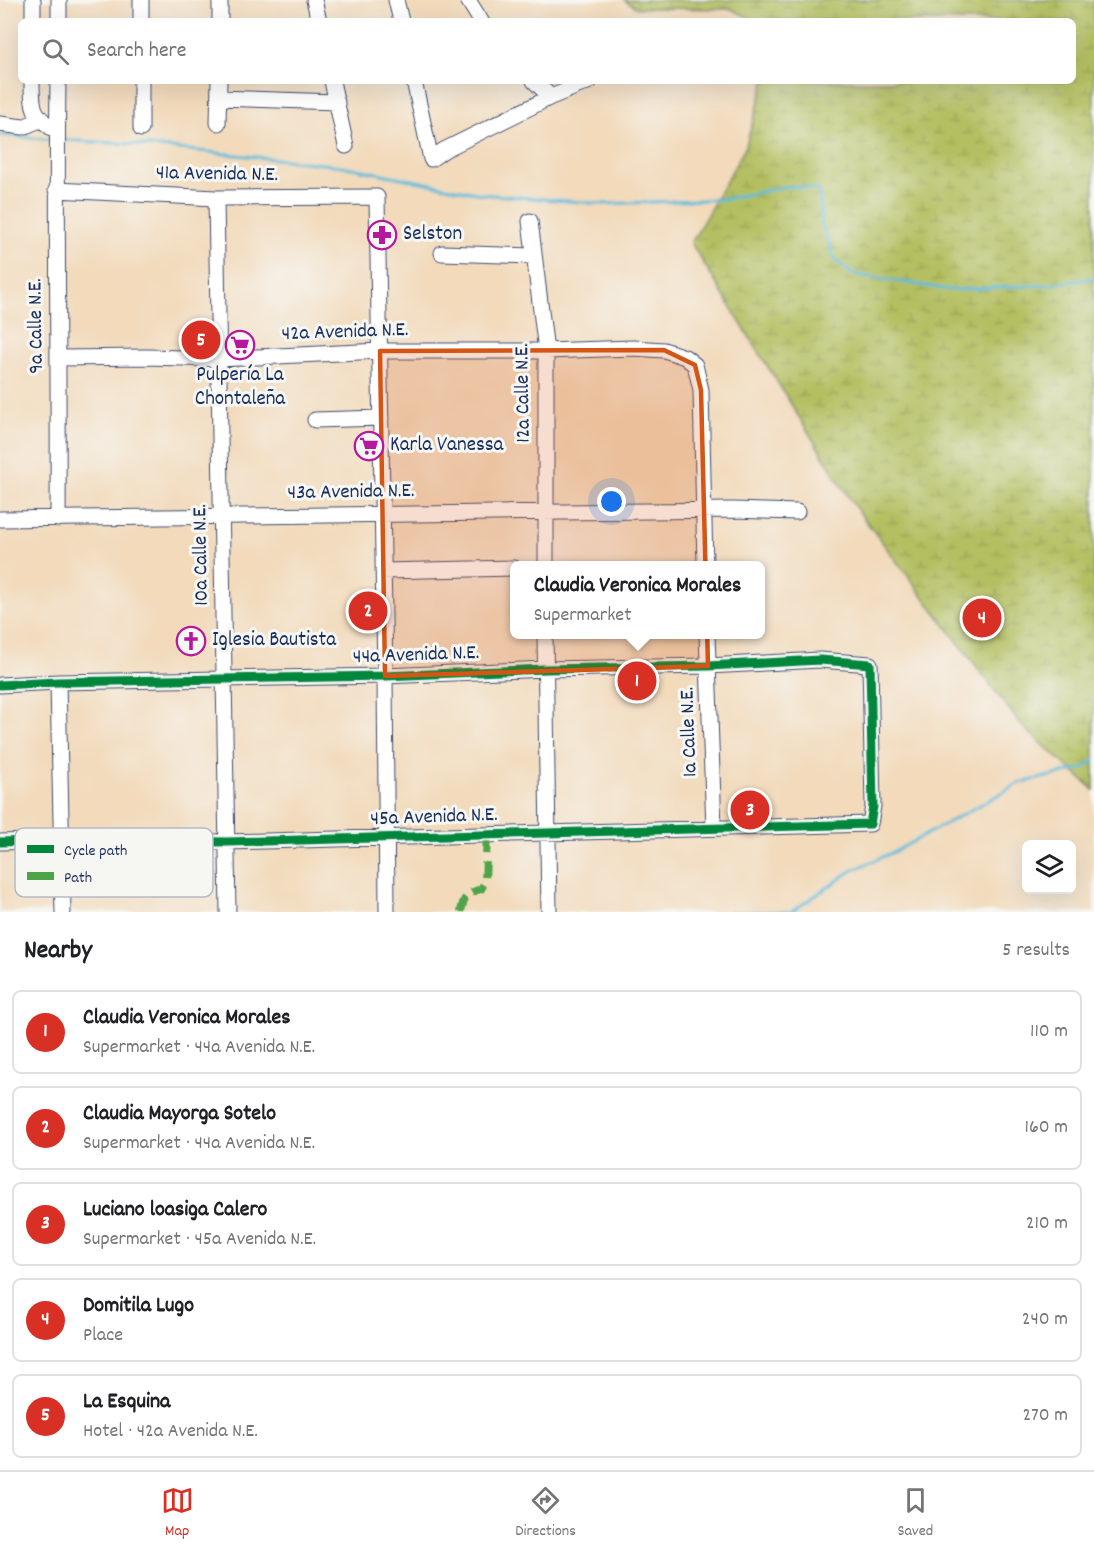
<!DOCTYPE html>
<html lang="en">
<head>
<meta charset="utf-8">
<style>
	body { margin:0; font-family:Dekko,sans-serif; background:#f6f6f6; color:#202124 }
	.controls { position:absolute; right:18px; bottom:18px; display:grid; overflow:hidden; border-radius:9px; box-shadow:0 6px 24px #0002 }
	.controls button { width:54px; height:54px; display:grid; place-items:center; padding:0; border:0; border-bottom:2px solid #e0e0e0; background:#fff; color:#202124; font:30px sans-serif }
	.you { position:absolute; left:612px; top:502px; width:21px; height:21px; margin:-15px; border:4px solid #fff; border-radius:50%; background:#1a73e8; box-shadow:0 0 0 9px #1a73e833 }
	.badge { display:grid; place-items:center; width:39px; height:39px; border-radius:50%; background:#d93025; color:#fff; font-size:20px; font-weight:700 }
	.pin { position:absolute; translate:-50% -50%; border:3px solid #fff; box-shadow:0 2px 6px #0006 }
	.popup { position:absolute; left:510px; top:561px; width:255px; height:78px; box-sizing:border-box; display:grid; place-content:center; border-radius:9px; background:#fff; filter:drop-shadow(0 2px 4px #0005); font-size:20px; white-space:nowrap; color:#757577 }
	.popup b { font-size:22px; color:#202124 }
	.popup::after { content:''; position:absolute; left:50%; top:100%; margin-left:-12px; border:12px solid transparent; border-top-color:#fff }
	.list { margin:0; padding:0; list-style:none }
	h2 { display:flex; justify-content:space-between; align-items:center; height:78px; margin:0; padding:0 24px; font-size:26px }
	h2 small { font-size:20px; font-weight:400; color:#757577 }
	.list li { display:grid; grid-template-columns:39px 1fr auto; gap:18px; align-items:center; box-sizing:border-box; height:84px; margin:0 12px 12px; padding:0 12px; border:2px solid #e0e0e0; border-radius:9px }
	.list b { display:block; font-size:22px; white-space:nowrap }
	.list p { margin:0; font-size:20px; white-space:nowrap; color:#757577 }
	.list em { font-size:20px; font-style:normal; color:#757577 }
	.icon { flex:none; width:33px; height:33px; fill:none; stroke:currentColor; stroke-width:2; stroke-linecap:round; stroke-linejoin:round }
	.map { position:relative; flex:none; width:1094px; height:912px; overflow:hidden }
	.search { position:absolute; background:#fff; box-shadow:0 6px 24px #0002; left:18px; right:18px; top:18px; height:66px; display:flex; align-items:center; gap:15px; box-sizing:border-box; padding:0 21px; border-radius:9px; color:#757577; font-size:22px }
	.sheet { height:558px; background:#fff }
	nav { display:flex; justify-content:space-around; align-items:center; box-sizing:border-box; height:84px; border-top:2px solid #e0e0e0; background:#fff; font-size:16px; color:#757577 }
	nav a { display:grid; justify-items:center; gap:3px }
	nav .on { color:#d93025 }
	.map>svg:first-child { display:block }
	.wetland { fill:url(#wetland-marsh); stroke:#677760; stroke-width:1.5 }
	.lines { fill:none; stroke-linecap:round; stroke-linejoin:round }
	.stream { stroke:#5ebcdc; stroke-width:3 }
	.minor-casing { stroke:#3b496c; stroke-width:17 }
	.minor { stroke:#fff; stroke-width:15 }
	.quiet { stroke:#4fa44a; stroke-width:8; stroke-dasharray:15 8; stroke-linecap:butt }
	.cycleway-casing { stroke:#f6f6f2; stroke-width:13 }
	.cycleway { stroke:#00873e; stroke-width:9 }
	.marked { fill:#d45514; fill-opacity:0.2; stroke:#d45514; stroke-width:4.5; stroke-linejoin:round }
	.labels { text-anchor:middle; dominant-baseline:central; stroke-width:6; stroke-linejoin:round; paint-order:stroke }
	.street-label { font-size:21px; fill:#1b2f5e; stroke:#f6f6f2 }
	.poi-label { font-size:21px; fill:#1b2f5e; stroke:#f6f6f2; text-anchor:start }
	.key { fill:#f6f6f2; stroke:#b4bac6; stroke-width:1.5 }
	.key-label { font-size:16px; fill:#1b2f5e }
</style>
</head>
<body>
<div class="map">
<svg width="1094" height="912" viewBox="0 0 1094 912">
	<defs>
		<pattern id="wetland-marsh" width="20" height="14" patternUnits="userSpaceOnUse" patternTransform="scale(1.5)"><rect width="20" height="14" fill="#b3bf61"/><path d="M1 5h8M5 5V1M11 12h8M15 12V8" fill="none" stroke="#99a457"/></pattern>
	</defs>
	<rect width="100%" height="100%" fill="#f6f6f2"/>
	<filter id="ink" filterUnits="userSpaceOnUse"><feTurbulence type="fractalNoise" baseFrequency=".0167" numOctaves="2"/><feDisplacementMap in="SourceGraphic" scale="12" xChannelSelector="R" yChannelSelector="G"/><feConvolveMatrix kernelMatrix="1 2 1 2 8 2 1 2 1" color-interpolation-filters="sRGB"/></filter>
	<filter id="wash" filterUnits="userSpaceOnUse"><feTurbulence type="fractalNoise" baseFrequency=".008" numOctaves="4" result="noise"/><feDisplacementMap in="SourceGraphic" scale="24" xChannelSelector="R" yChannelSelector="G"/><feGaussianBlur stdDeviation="1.35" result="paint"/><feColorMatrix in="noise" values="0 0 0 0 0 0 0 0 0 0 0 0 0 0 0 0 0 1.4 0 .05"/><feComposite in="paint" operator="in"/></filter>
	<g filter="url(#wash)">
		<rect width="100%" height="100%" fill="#f2dabb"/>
		<path class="wetland" d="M 624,0 L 1094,0 L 1094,790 L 1021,725 L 853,504 L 691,243 L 745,148 L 765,81 L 1073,81 L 1073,21 L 756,21 L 731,9 L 637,8 Z"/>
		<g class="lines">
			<path class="stream" d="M 0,135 L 52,140
				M 61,140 L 130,144 L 342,166 L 481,194 L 604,204 L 725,199 L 790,186 L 819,190 L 822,225 L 835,260 L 853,274 L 950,290 L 1047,285 L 1094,278
				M 732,912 L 791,912 L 853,870 L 896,851 L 1020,783 L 1082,769 L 1094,761"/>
		</g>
	</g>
	<g filter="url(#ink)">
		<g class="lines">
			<g class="minor-casing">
				<path id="minor" d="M 314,0 L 319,21
					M 396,0 L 401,21
					M 468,0 L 481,21
					M 33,21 L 33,0
					M 59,21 L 59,0
					M 141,21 L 141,0
					M 220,21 L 220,0
					M 32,81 C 32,110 33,115 57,132
					M 58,81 C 56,227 59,373 58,519
					M 141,81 L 141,129
					M 332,81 L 346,146
					M 414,81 L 431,159 L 444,150 L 551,97 L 590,81
					M 534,81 L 551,97
					M 219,98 L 337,102
					M 218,123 L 219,81
					M 0,124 L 23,127 L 40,120
					M 56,190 L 216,198 L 377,197 L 385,676 L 387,912
					M 216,198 L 228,912
					M 530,221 L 546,351 L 546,566
					M 442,253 L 534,256
					M 59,358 L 147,357 L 219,359 L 380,351 L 546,351 L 633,348 L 664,350 L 685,357 L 695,365 L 701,390 L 705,566
					M 315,420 L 381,418
					M 0,519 L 733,510 L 797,512
					M 383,571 L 514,568
					M 545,634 L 549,912
					M 707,634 L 714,828
					M 58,682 L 63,912
					M 0,685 L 58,682 L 385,676 L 545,669 L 708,666 L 820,660 L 870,664 L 873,806 L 870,824 L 227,842 L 62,840 L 0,842"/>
			</g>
			<use href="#minor" class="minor"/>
			<path class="quiet" d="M 461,912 C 463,898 467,893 481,889 L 485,882 L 487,834"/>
			<g class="cycleway-casing">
				<path id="cycleway" d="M 0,685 L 58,682 L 385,676 L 545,669 L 708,666 L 820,660 L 870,664 L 873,806 L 870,824 L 227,842 L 62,840 L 0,842"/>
			</g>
			<use href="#cycleway" class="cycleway"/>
		</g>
	</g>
	<path class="marked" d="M 664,350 L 695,365 L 701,390 L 708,666 L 385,676 L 380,351 Z"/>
	<defs>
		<g id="pharmacy-ring" transform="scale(1.5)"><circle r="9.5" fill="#f6f6f2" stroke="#b5179e" stroke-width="1.5"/><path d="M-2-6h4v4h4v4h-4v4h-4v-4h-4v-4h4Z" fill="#b5179e"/></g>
		<g id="supermarket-ring" transform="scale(1.5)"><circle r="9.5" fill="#f6f6f2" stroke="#b5179e" stroke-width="1.5"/><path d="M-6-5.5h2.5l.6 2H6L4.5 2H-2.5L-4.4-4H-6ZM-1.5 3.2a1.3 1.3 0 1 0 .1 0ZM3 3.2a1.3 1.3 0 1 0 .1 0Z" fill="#b5179e"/></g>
		<g id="church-ring" transform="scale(1.5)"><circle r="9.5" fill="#f6f6f2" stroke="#b5179e" stroke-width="1.5"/><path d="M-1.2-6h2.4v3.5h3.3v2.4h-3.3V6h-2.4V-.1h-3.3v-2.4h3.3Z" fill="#b5179e"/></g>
	</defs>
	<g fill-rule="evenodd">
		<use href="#pharmacy-ring" x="382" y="235"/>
		<use href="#supermarket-ring" x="240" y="345"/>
		<use href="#supermarket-ring" x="369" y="446"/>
		<use href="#church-ring" x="191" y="641"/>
	</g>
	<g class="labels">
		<g class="street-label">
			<text transform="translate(217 175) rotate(1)">41a Avenida N.E.</text>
			<text transform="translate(37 326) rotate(-91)">9a Calle N.E.</text>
			<text transform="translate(345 333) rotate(-2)">42a Avenida N.E.</text>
			<text transform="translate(524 393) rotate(-91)">12a Calle N.E.</text>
			<text transform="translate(351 493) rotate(-1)">43a Avenida N.E.</text>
			<text transform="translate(202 555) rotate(-91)">10a Calle N.E.</text>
			<text transform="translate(416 656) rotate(-2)">44a Avenida N.E.</text>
			<text transform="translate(690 732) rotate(-92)">1a Calle N.E.</text>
			<text transform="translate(434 818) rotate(-2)">45a Avenida N.E.</text>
		</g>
		<g class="poi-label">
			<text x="403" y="235">Selston</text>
			<text x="240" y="376" text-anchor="middle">Pulpería La<tspan x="240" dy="24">Chontaleña</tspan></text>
			<text x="390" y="446">Karla Vanessa</text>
			<text x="212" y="641">Iglesia Bautista</text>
		</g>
	</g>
	<rect x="15" y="828" width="198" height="69" rx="9" class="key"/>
	<rect x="27" y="845" width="27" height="8" fill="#00873e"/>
	<rect x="27" y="872" width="27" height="8" fill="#4fa44a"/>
	<g class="key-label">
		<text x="64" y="855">Cycle path</text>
		<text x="64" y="882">Path</text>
	</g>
</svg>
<div class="controls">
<button><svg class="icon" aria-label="layers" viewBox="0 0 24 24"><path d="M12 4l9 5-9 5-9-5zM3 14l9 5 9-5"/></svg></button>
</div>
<div class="you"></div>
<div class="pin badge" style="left:637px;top:681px">1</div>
<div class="popup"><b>Claudia Veronica Morales</b>Supermarket</div>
<div class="pin badge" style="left:368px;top:611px">2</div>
<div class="pin badge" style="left:750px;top:810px">3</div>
<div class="pin badge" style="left:982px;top:618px">4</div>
<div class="pin badge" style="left:201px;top:340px">5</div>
<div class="search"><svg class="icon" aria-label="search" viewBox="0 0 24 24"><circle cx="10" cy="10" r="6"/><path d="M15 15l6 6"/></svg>Search here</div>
</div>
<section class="sheet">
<h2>Nearby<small>5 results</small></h2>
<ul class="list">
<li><span class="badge">1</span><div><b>Claudia Veronica Morales</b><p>Supermarket · 44a Avenida N.E.</p></div><em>110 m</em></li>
<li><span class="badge">2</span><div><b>Claudia Mayorga Sotelo</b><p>Supermarket · 44a Avenida N.E.</p></div><em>160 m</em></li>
<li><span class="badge">3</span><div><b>Luciano loasiga Calero</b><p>Supermarket · 45a Avenida N.E.</p></div><em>210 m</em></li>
<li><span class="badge">4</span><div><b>Domitila Lugo</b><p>Place</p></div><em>240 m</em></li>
<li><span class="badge">5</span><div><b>La Esquina</b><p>Hotel · 42a Avenida N.E.</p></div><em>270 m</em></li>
</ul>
</section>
<nav>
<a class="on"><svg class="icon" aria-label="map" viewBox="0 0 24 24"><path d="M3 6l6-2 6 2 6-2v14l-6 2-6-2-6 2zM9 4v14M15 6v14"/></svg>Map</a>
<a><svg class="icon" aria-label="directions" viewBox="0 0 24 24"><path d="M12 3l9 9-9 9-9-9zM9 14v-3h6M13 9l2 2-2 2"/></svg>Directions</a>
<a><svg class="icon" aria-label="saved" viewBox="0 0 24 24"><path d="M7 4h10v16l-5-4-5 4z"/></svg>Saved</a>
</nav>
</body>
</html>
